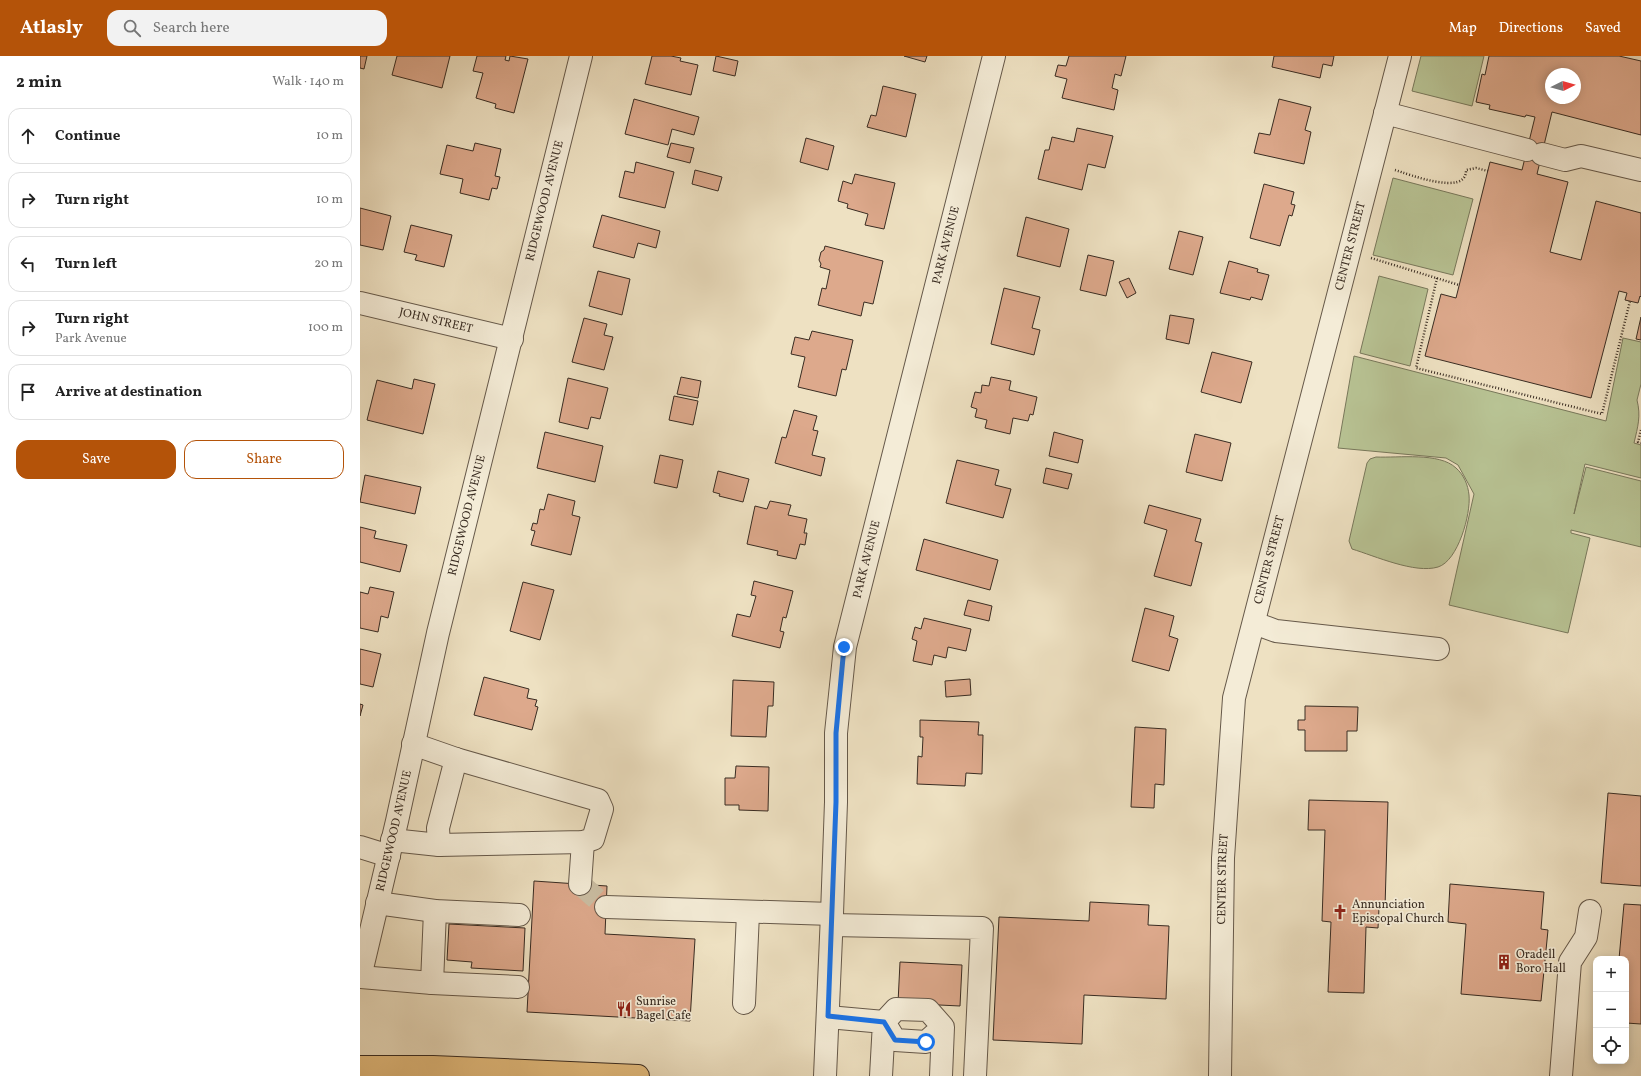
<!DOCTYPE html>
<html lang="en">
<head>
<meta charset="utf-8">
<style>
	body { margin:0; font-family:Vollkorn,serif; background:#f2f2f2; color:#222 }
	.controls { position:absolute; right:12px; bottom:12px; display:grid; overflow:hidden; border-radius:8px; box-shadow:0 2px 10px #0003 }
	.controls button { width:36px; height:36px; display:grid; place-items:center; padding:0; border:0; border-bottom:1px solid #e0e0e0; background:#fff; color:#222; font:20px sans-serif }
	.compass { position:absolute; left:1185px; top:12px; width:36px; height:36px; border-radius:50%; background:#fff; box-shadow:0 2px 10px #0003; rotate:85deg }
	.stop { position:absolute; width:12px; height:12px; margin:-9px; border:3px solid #1a73e8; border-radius:50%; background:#fff }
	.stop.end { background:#1a73e8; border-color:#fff; box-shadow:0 1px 4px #0008 }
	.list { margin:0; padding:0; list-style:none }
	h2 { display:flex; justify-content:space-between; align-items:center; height:52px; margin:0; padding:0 16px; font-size:17px }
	h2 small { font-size:13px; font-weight:400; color:#767676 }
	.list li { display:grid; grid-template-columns:26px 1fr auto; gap:12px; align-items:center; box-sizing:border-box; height:56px; margin:0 8px 8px; padding:0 8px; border:1px solid #e0e0e0; border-radius:12px }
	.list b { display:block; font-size:15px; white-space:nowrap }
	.list p { margin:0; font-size:13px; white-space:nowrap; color:#767676 }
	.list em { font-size:13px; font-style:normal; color:#767676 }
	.actions { display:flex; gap:8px; padding:12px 16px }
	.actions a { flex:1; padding:9px 0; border:1px solid #b45309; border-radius:12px; text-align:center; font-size:14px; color:#b45309 }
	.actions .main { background:#b45309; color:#fff }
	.icon { flex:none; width:22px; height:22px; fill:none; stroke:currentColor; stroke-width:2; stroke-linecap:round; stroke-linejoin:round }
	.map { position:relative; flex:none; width:1281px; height:1020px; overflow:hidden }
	header { display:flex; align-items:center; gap:24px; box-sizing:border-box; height:56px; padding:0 20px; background:#b45309; color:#fff }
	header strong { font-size:19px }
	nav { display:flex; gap:22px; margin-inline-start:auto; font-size:14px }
	.search { width:280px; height:36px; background:#f2f2f2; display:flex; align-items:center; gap:10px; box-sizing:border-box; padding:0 14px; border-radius:12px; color:#767676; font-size:15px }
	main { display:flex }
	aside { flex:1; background:#fff }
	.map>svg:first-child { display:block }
	.green { fill:#b8c394; stroke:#78785b }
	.building { fill:#dda98c; stroke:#392c22; fill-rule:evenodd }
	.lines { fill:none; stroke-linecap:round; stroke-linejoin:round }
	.minor-tunnel { stroke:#cabda2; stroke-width:22; stroke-dasharray:22 11; stroke-linecap:butt }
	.minor-casing { stroke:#66594a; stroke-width:24 }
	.major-casing { stroke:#392c22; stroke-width:24 }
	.path { stroke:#392c22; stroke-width:2.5; stroke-dasharray:1 2; stroke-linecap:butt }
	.minor { stroke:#f4ecd7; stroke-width:22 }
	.major { stroke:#e7c081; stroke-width:22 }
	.route { stroke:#1a73e8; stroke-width:5 }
	.labels { text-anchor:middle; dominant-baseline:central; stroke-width:3.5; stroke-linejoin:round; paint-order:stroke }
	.street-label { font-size:12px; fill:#392c22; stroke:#f4ecd7 }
	.poi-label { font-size:12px; fill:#392c22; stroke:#f4ecd7; text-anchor:start }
</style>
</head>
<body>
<header>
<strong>Atlasly</strong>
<div class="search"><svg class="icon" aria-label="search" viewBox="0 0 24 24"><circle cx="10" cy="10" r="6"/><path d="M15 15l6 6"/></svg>Search here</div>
<nav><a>Map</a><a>Directions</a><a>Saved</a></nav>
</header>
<main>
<aside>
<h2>2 min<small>Walk · 140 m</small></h2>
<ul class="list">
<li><svg class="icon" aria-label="ahead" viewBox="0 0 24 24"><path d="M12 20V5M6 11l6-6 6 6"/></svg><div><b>Continue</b></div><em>10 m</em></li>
<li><svg class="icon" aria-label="right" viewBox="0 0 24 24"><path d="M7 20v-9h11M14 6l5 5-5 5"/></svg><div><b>Turn right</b></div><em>10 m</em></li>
<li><svg class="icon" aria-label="left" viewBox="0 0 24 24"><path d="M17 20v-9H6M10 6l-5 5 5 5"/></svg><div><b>Turn left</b></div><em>20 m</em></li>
<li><svg class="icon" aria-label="right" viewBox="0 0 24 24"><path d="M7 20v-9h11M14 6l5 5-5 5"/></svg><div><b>Turn right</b><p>Park Avenue</p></div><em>100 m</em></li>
<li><svg class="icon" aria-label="arrive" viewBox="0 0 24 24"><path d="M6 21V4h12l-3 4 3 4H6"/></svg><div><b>Arrive at destination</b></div></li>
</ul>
<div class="actions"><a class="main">Save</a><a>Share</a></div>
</aside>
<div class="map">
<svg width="1281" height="1020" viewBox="0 0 1281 1020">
	<rect width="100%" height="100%" fill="#eee1c2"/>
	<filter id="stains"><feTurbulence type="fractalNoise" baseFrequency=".005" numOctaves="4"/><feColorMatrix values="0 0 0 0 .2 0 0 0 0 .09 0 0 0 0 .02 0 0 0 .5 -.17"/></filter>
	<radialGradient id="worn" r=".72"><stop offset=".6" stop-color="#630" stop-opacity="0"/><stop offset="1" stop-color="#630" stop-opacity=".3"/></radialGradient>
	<path class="green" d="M 1061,0 L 1124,0 L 1112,50 L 1052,35 Z
		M 1033,122 L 1113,143 L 1093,219 L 1013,199 Z
		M 1019,220 L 1068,233 L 1050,310 L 1000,297 Z
		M 1263,282 L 1281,286 L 1281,328 L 1277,344 C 1281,360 1278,370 1274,387 L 1281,389 L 1281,422 L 1225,408 L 1214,458 L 1226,411 L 1281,425 L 1281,491 L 1211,474 L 1211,477 L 1230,482 L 1208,577 L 1089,549 L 1114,438 L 1098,409 L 1086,402 L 978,392 L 994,300 L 1246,365 Z
		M 1016,401 C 1039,402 1079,396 1096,412 C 1104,419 1108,429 1109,439 C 1111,458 1098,505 1078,511 C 1055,518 1015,500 992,493 L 989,485 L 1007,407 L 1010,403 Z"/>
	<path class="building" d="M 0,0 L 7,0 L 4,13 L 0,12 Z
		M 37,0 L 90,0 L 82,32 L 32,19 Z
		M 117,0 L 146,0 L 145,4 L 149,5 L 150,0 L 168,3 L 154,57 L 135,52 L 136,48 L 116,42 L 123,17 L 113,15 Z
		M 292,0 L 311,0 L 321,2 L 320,5 L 338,9 L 331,39 L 285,28 Z
		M 356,0 L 378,5 L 375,20 L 353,15 Z
		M 544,0 L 567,0 L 565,6 Z
		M 709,0 L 766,0 L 761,20 L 755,18 L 752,32 L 758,34 L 754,54 L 702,42 L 707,23 L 695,20 L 698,9 L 706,10 Z
		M 914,0 L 974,0 L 972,10 L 963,8 L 960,22 L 912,11 Z
		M 1129,0 L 1259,0 L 1281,5 L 1281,79 L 1192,56 L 1177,118 L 1208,126 L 1190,196 L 1221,204 L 1236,145 L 1281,157 L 1281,241 L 1280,240 L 1278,247 L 1265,244 L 1267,237 L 1259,235 L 1231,342 L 1065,300 L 1081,238 L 1096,242 L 1130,106 L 1162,114 L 1175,61 L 1166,59 L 1165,61 L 1129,53 L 1130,49 L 1116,46 L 1122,18 L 1125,19 ZM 1191,18 L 1215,18 L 1215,42 L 1191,42 Z
		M 523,30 L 556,38 L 546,81 L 507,71 L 511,59 L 516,60 Z
		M 274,43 L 339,61 L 334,79 L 312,73 L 308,89 L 265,78 Z
		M 919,43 L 951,51 L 945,74 L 951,76 L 944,108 L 894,97 L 899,77 L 910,79 Z
		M 717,72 L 753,80 L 745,112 L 728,108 L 722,134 L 678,123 L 685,94 L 689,94 L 692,81 L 714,86 Z
		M 446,82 L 474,90 L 468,114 L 440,106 Z
		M 115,87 L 141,93 L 135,120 L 140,121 L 137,133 L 132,132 L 129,144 L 100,137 L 103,123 L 80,118 L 87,89 L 113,95 Z
		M 311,87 L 334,92 L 330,107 L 307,101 Z
		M 276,106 L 314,116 L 305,152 L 259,141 L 265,115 L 274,117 Z
		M 335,114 L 362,121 L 358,135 L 332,128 Z
		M 495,118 L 535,127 L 524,173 L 505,169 L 508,158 L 487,152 L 488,148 L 478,145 L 483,125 L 492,128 Z
		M 904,128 L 934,136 L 931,148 L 935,149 L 932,160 L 929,159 L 920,190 L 890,182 Z
		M 0,152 L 31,160 L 23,194 L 0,189 Z
		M 242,159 L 300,175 L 296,192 L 278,187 L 274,202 L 233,191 Z
		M 666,161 L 709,173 L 700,211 L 657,200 Z
		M 51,169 L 92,179 L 84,211 L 55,204 L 57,199 L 44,196 Z
		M 819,175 L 843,181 L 833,219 L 809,213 Z
		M 465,190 L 523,205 L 513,248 L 504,246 L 501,260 L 458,249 L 462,232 L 466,233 L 470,214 L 460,211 L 461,208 L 459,204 L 461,196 L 464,194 Z
		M 728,199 L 754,205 L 746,240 L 720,234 Z
		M 869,205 L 898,213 L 897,216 L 909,219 L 902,244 L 891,241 L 890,244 L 860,237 Z
		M 238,215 L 270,223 L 262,259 L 229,250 Z
		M 769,222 L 776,237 L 767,242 L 759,226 Z
		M 644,232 L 680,241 L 672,272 L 680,274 L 674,299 L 631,288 Z
		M 810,259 L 834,263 L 829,288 L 806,283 Z
		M 1281,261 L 1281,284 L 1276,283 Z
		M 224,262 L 247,268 L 244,279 L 253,281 L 244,314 L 212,306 Z
		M 452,275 L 493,284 L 486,314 L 482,313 L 476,340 L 438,331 L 445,301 L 431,298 L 435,281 L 449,284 Z
		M 852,296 L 892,306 L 881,347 L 841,336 Z
		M 321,321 L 341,325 L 338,342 L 317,338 Z
		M 631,321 L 651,325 L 649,334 L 677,341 L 673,359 L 670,358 L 668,365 L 653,362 L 650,378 L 625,372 L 627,364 L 615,361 L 617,353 L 611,351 L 615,336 L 621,337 L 622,329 L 629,330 Z
		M 208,322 L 248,332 L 240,363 L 231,361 L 228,373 L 199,366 Z
		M 54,323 L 75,328 L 63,378 L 7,364 L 17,324 L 52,333 Z
		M 314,340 L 338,345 L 333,369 L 309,364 Z
		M 434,354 L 457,360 L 453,374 L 458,375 L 452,399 L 465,402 L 461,420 L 415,407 L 422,381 L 426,382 Z
		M 185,376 L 243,390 L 235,426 L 177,412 Z
		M 694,376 L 723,384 L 718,407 L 689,400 Z
		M 835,378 L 871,387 L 862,425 L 826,416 Z
		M 300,399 L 323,404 L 317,432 L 294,427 Z
		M 597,404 L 639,414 L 635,429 L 651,433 L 643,462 L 586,447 Z
		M 686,412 L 712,418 L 708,433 L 683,427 Z
		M 358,415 L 389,423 L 383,446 L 359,440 L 360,438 L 353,436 Z
		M 5,419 L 61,431 L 55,458 L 0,446 Z
		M 188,438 L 215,445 L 212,459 L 220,461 L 211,499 L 171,489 L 175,475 L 171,474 L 173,467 L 177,468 L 180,453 L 184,454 Z
		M 410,445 L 431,449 L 428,459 L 447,463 L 444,477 L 447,477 L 445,489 L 440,488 L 436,503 L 417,499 L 418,495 L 387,488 L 395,450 L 407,453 Z
		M 789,449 L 841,463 L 835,485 L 842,487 L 831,530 L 794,520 L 807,474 L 784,467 Z
		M 0,471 L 16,475 L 14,482 L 47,489 L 40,516 L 0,506 Z
		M 564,483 L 638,504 L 630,534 L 556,514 Z
		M 394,525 L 433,535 L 426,562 L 423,561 L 420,575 L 424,576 L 420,592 L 372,580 L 377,558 L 390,561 L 396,540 L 391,539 Z
		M 163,526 L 194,534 L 180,584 L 150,575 Z
		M 10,531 L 34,536 L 28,562 L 21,560 L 18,576 L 0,572 L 0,536 L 8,538 Z
		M 608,544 L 632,550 L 629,565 L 604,559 Z
		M 785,552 L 814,560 L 809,580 L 818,583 L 809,615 L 772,605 Z
		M 564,562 L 611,573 L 606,595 L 588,591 L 586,602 L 574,599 L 572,609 L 553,605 L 557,585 L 552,583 L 555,571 L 561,573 Z
		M 0,593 L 21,598 L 13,631 L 0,628 Z
		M 124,621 L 169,633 L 167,642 L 177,644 L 175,650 L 178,651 L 172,674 L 114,659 Z
		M 610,623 L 611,639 L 586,641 L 585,625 Z
		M 373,624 L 414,626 L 413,650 L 408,650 L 406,681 L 371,680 Z
		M 0,648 L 3,649 L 0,660 Z
		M 945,650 L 998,651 L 997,675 L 987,675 L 987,695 L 945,695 L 945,674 L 938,674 L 938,664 L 945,664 Z
		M 560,664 L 619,666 L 618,679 L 623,679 L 622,718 L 606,717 L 605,730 L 557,728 L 558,700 L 562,701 L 563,681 L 560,681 Z
		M 775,671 L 806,673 L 804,729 L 795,728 L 794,752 L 771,751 Z
		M 376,710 L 409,711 L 408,755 L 379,754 L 379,749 L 365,749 L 365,722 L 375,722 Z
		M 1248,737 L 1281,740 L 1281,830 L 1241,827 Z
		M 949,744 L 1028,746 L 1025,852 L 1019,852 L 1018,872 L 1006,871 L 1004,937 L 968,936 L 971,866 L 962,865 L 965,774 L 948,774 Z
		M 174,825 L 247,830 L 245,878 L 335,883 L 330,965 L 167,956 Z
		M 1090,828 L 1184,836 L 1181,873 L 1188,874 L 1181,945 L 1101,938 L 1106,868 L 1088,866 Z
		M 730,846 L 789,849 L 788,869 L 809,870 L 806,943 L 724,939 L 722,988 L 633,984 L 639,861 L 729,865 Z
		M 1264,848 L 1281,849 L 1281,968 L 1266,967 L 1266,903 L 1259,903 Z
		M 89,868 L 165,872 L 163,915 L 111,912 L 112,906 L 87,904 Z
		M 540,906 L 602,909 L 600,950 L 538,947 Z"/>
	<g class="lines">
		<path class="minor-tunnel" d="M 220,828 L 246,851"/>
		<g class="minor-casing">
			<g id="minor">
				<path d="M 1025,57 L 1167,94"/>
				<path d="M 1182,98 L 1205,104 L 1221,100 L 1281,114"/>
				<path id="s1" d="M 0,247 L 152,283"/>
				<path d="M 894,567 L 916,575 L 1078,593"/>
				<path d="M 32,784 L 79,789 L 223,786 L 233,783 L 242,753 L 238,744 L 96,703 L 53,688"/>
				<path d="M 79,789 L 78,772 L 96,703"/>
				<path d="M 0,791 L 29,800"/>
				<path d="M 220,828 L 223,786"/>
				<path d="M 17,847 L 75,855 L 159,859"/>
				<path d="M 246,851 L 472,858"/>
				<path d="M 472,869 L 622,872 L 615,1020"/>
				<path id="s2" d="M 0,921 L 37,765 L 78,577 L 221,0"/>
				<path d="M 0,921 L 72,927 L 158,931"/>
				<path d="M 72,927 L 75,855"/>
				<path d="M 384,947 L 388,857"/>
				<path d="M 468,961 L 524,966 L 521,1020"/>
				<path id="s3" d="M 465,1020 L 472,858 L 476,746 L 476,677 L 485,591 L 634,0"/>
				<path d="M 581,1020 L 583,971 L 568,954 L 536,953 L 524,966 L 535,984 L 566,986 L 583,971"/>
				<path id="s4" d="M 860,1020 L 863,802 L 874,642 L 1040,0"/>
				<path d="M 1201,1020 L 1210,906 L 1226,881 L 1230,855"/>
			</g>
		</g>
		<g class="major-casing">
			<path id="major" d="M 0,1011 L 73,1011 L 278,1020"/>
		</g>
		<path class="path" d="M 1035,114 C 1048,118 1107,141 1106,114 L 1116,112 L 1128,115
			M 1011,202 L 1099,229
			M 1077,222 L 1056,312 L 1242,358 L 1270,245
			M 1281,374 L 1278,386 L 1281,387"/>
		<use href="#minor" class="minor"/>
		<use href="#major" class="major"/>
	</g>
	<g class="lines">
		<path class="route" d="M 484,591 L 476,677 L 476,746 L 468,960 L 524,966 L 535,984 L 566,986"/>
	</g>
	<defs>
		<g id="church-bare" transform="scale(1.2)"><path d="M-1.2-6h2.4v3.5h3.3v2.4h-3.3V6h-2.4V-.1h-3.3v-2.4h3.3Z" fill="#8f2418" stroke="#f4ecd7" stroke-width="2.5" paint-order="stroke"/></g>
		<g id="building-bare" transform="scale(1.2)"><path d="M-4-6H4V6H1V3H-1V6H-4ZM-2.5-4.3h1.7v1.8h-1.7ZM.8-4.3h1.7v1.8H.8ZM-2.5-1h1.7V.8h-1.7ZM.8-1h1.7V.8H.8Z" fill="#8f2418" stroke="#f4ecd7" stroke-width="2.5" paint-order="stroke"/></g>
		<g id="restaurant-bare" transform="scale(1.2)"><path d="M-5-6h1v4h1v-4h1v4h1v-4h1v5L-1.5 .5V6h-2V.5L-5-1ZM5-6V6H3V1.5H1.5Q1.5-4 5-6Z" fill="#8f2418" stroke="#f4ecd7" stroke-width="2.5" paint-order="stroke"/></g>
	</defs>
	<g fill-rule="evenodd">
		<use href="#church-bare" x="980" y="856"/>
		<use href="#building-bare" x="1144" y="906"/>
		<use href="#restaurant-bare" x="264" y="953"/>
	</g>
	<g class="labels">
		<g class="street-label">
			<text stroke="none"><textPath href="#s2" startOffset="798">RIDGEWOOD AVENUE</textPath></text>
			<text stroke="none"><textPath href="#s3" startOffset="844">PARK AVENUE</textPath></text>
			<text stroke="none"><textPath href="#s4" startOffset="845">CENTER STREET</textPath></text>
			<text stroke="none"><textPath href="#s1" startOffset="78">JOHN STREET</textPath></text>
			<text stroke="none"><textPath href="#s2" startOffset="474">RIDGEWOOD AVENUE</textPath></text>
			<text stroke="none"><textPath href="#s3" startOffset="520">PARK AVENUE</textPath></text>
			<text stroke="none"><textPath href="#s4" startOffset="521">CENTER STREET</textPath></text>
			<text stroke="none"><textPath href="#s2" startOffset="150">RIDGEWOOD AVENUE</textPath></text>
			<text stroke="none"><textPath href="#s4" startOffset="197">CENTER STREET</textPath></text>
		</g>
		<g class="poi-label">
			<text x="992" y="849">Annunciation<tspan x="992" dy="14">Episcopal Church</tspan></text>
			<text x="1156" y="899">Oradell<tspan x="1156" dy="14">Boro Hall</tspan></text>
			<text x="276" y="946">Sunrise<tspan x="276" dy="14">Bagel Cafe</tspan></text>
		</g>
	</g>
	<rect width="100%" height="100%" filter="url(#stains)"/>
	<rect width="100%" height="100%" fill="url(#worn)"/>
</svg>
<div class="controls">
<button>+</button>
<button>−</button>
<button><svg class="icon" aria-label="locate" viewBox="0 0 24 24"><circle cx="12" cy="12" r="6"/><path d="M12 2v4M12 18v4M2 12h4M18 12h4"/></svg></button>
</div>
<svg class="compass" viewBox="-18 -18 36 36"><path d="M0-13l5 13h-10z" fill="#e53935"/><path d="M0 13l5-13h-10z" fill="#767676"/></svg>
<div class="stop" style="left:566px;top:986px"></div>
<div class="stop end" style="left:484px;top:591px"></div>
</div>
</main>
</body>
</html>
